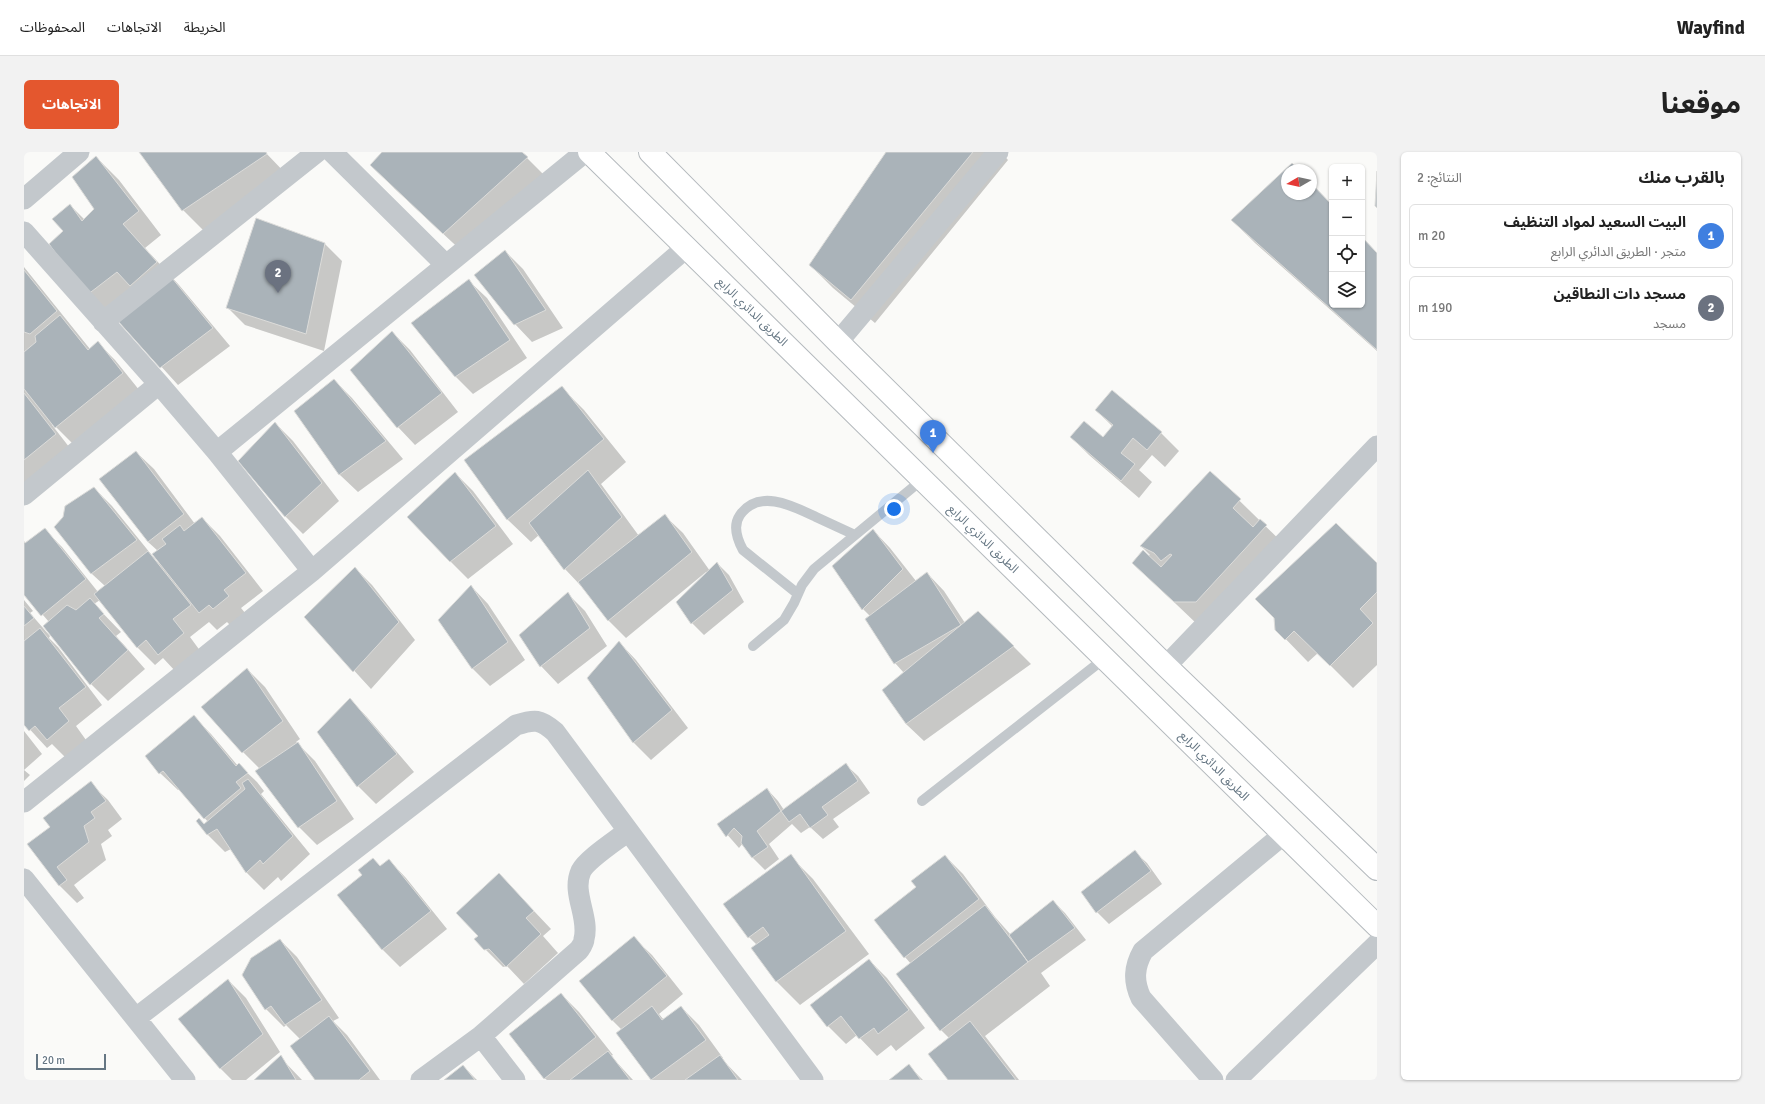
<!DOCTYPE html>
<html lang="ar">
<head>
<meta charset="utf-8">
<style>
	body { margin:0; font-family:Signika,"Noto Sans Arabic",sans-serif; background:#f2f2f2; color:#222; direction:rtl }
	.controls { position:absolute; right:12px; top:12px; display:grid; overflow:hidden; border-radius:6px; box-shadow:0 1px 3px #0004 }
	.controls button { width:36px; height:36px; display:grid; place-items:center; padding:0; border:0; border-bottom:1px solid #e0e0e0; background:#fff; color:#222; font:20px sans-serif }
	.compass { position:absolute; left:1257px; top:12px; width:36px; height:36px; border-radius:50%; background:#fff; box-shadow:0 1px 3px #0004; rotate:261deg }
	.scale { position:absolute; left:12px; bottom:10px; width:70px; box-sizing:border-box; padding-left:4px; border:2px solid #657683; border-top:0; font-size:11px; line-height:14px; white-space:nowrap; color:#657683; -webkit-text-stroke:3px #fff; paint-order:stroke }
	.you { position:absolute; left:870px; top:357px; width:14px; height:14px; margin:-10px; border:3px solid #fff; border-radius:50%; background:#1a73e8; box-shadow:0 0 0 6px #1a73e833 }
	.badge { display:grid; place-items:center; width:26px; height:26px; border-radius:50%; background:#e4572e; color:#fff; font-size:13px; font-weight:700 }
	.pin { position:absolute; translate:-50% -33px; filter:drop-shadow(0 1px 2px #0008) }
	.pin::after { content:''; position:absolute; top:21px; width:14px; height:12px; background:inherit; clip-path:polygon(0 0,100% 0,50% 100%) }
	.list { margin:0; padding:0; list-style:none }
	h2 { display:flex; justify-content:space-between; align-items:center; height:52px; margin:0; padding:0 16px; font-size:17px }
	h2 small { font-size:13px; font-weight:400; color:#767676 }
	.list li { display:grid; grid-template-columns:26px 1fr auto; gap:12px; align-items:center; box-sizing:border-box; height:64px; margin:0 8px 8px; padding:0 8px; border:1px solid #e0e0e0; border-radius:6px }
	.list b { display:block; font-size:15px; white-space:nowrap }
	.list p { margin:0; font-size:13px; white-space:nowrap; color:#767676 }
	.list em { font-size:13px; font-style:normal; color:#767676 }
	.icon { flex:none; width:22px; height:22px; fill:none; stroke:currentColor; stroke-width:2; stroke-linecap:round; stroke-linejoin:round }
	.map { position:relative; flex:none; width:1353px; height:928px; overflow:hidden; direction:ltr; border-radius:6px }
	header { display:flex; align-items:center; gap:24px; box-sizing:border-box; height:56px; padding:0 20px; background:#fff; border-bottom:1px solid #e0e0e0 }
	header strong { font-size:19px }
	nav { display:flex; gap:22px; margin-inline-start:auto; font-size:14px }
	.intro { display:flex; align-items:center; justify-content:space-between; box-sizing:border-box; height:96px; padding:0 24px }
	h1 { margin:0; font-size:28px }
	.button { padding:10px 18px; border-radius:6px; background:#e4572e; color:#fff; font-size:14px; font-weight:700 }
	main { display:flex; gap:24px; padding:0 24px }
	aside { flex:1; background:#fff; border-radius:6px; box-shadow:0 1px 3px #0004 }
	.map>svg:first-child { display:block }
	.shadow { fill:#0003 }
	.building { fill:#aab3b9; stroke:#dcdcda }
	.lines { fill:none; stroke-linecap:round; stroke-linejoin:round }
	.primary-casing { stroke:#b5babe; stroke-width:24 }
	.lane { stroke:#c3c8cc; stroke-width:10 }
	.street { stroke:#c3c8cc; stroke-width:21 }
	.primary { stroke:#fff; stroke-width:22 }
	.labels { text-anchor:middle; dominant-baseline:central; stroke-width:4; stroke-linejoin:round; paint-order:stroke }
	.street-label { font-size:12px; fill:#657683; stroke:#fff }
</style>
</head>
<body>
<header>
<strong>Wayfind</strong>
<nav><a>الخريطة</a><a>الاتجاهات</a><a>المحفوظات</a></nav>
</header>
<div class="intro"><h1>موقعنا</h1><a class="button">الاتجاهات</a></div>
<main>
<aside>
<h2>بالقرب منك<small>النتائج: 2</small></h2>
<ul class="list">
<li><span class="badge" style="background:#3f7fe0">1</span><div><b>البيت السعيد لمواد التنظيف</b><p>متجر · الطريق الدائري الرابع</p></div><em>20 m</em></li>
<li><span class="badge" style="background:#6b7280">2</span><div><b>مسجد دات النطاقين</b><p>مسجد</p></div><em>190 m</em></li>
</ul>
</aside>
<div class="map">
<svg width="1353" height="928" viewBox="0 0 1353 928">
	<rect width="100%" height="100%" fill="#fafaf8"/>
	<path class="shadow" d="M 116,0 L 241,0 L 265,25 L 182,81 L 159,58 Z
		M 359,0 L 497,0 L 526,29 L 443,104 L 370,36 Z
		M 863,0 L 977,0 L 984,8 L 851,171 L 809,136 L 786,113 Z
		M 72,5 L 95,28 L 137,83 L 121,96 L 155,133 L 206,194 L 154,233 L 95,168 L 87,165 L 64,142 L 40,80 L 46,53 L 61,68 L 71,58 Z
		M 1268,12 L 1274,18 L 1263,18 L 1263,42 L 1287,42 L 1287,31 L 1308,53 L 1308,153 L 1338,153 L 1338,85 L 1353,101 L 1353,199 L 1231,91 L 1208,68 Z
		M 300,91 L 318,109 L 300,199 L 221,173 L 203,155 Z
		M 481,99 L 499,117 L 539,176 L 508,190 L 491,172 Z
		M 0,115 L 66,197 L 74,191 L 91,208 L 116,239 L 49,292 L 29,272 L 28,273 L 49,300 L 0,339 Z
		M 445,129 L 463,146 L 503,206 L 449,242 L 431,224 Z
		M 368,180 L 386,198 L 434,260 L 391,293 L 374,275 Z
		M 310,228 L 328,246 L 379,307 L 334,340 L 316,323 L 271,259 Z
		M 537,235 L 560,258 L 602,310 L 577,332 L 615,384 L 641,364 L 659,381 L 686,419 L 693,411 L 705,423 L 720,450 L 680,483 L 668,471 L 683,421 L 682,420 L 602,486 L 584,468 L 558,435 L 541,417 L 515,383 L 507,390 L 484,368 L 441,309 Z
		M 1088,239 L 1137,281 L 1155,299 L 1141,315 L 1128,303 L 1115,318 L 1128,330 L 1115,346 L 1065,303 L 1047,285 L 1079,286 L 1089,275 L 1072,258 Z
		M 251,271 L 269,289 L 315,349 L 279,382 L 261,364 Z
		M 112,300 L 130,317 L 171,372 L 178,366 L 196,384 L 239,439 L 217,456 L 222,462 L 207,474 L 203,470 L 193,478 L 185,470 L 166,485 L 177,500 L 152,520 L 139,506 L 131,513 L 113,495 L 76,448 L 70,452 L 97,480 L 92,484 L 121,517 L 84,549 L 67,532 L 25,470 L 0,441 L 0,389 L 2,392 L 20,377 L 38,395 L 74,440 L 81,434 L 68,422 L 31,375 L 70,336 L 88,354 L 135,412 L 134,399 L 124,390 Z
		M 1186,320 L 1265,397 L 1174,473 L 1109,411 L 1126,403 L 1117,394 Z
		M 431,321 L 449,339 L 489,392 L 444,427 L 426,409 Z
		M 849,378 L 866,396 L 892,429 L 903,421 L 920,439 L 941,471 L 989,494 L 1007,512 L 900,589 L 882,572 L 880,521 L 871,511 L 846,464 L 839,457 Z
		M 1353,413 L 1353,513 L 1329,536 L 1294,501 L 1284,510 L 1252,477 Z
		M 331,416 L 348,433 L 391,488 L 347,537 L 281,465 Z
		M 447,434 L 464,452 L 501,508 L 466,534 L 448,516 Z
		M 544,442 L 561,459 L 583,494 L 534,532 L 517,514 Z
		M 0,448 L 9,459 L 6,461 L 26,484 L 25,486 L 34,495 L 78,553 L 52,574 L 62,588 L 41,605 L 28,592 L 23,596 L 0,571 Z
		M 595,490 L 612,508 L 664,576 L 627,608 L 609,590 Z
		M 223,517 L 241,535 L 276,587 L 272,590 L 291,609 L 330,667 L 293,693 L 275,675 L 236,617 L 219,600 Z
		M 326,548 L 343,565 L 390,620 L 352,652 L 334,634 L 294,581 Z
		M 170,565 L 187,582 L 214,614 L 215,613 L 233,630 L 240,639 L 237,642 L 286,702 L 257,729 L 254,725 L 240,738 L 223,721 L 207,697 L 201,700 L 183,682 L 180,673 L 184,670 L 156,637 L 154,638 L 136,621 Z
		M 0,579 L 18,602 L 0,618 L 6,623 L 0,629 Z
		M 822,613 L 834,624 L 846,641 L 809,667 L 815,675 L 799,687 L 786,675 L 777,681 L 768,672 L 745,692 L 755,707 L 741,718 L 729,706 L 719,691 L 715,696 L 694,672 L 743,637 L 754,649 L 760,658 Z
		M 66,631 L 84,648 L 98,667 L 84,678 L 88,684 L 77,692 L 82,708 L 50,733 L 60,746 L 53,751 L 35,733 L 27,675 Z
		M 1111,700 L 1123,711 L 1138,732 L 1085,772 L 1073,760 L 1058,740 Z
		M 766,704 L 789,727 L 845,802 L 776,853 L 753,830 L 728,796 L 733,793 L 725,785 Z
		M 921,704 L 939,722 L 971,765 L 987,783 L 1029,749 L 1041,761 L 1062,788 L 1017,821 L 1026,834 L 961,884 L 995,928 L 925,928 L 925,886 L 917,878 L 887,812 L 881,805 L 893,735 Z
		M 349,707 L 357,715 L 365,708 L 382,726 L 423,777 L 376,815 L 359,798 L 315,743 L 339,723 Z
		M 475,722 L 527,777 L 519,784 L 534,801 L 500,832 L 483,814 L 479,815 L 461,797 L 455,784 Z
		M 610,786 L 628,803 L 659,842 L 635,862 L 640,868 L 657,855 L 675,873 L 699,906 L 698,907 L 718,928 L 628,928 L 593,881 L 598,878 L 588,868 Z
		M 256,788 L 273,805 L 315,866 L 309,869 L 323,883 L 356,928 L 292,928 L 276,887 L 262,873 L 260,875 L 242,857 L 219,823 Z
		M 845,808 L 863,826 L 901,876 L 872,899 L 867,893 L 853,904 L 833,883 L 822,892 L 804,874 L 788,853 Z
		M 204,828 L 222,846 L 256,900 L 222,928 L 208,928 L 196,916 Z
		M 537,842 L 555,860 L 589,903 L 587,904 L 609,928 L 523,928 L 520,926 Z
		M 256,905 L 278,928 L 231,928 Z
		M 439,914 L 453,928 L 422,928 Z
		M 885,914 L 899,928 L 866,928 Z"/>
	<path class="building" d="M 115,0 L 242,0 L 243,2 L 158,59 Z
		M 358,0 L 498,0 L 504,5 L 419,82 L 346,13 Z
		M 862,0 L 949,0 L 827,148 L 785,113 Z
		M 72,4 L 115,59 L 99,72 L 133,110 L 106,134 L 93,120 L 63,143 L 25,92 L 39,79 L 28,67 L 46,52 L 58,69 L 70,57 L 48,25 Z
		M 1268,11 L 1275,18 L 1263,18 L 1263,42 L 1287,42 L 1287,31 L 1308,53 L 1308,153 L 1338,153 L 1338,85 L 1353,101 L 1353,198 L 1207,68 Z
		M 1353,19 L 1353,56 L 1351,54 Z
		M 232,66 L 301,91 L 282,182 L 202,156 Z
		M 481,98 L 522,158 L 490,173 L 450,123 Z
		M 0,118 L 33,159 L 6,182 L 0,180 Z
		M 148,126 L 189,176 L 136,216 L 93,168 Z
		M 445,127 L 486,188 L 431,225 L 387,171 Z
		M 36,163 L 64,198 L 74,189 L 99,221 L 31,276 L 0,237 L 0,200 L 12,190 L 11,184 Z
		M 368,179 L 418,241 L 373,276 L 326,218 Z
		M 310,227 L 362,289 L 315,323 L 270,259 Z
		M 538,234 L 580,287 L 483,368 L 440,308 Z
		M 1088,238 L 1138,280 L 1123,298 L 1109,286 L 1097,301 L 1111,312 L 1097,329 L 1046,285 L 1060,269 L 1079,285 L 1089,273 L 1071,258 Z
		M 0,241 L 32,282 L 0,308 Z
		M 251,270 L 298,331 L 261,365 L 214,309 Z
		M 112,299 L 160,362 L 124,390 L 75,327 Z
		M 564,318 L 598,365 L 540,418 L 505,371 Z
		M 1186,319 L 1217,347 L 1209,356 L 1229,375 L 1236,367 L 1243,373 L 1172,450 L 1150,450 L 1108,411 L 1119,398 L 1137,415 L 1148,403 L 1146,402 L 1137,409 L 1130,401 L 1116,394 Z
		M 431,320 L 472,374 L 426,410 L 383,365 Z
		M 70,335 L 113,388 L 67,422 L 30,375 L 39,365 L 41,354 Z
		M 641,362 L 668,400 L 584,469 L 554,430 Z
		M 178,365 L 222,421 L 200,438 L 205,444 L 189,457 L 185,453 L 175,461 L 128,402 L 142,392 L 138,387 L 156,373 L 160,379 Z
		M 1312,371 L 1353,411 L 1353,440 L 1336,457 L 1349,471 L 1306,514 L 1270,479 L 1261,488 L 1251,478 L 1250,466 L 1231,447 Z
		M 21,376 L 62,427 L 17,464 L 0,443 L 0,390 L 1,391 Z
		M 849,377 L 879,417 L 838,458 L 808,414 Z
		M 124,399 L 167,453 L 149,467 L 160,481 L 134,503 L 122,488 L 113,496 L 70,442 Z
		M 693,410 L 709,438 L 667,472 L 652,450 Z
		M 331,415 L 375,470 L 329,520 L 280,465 Z
		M 903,420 L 937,473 L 870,512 L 841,467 Z
		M 447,433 L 484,490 L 448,517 L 414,468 Z
		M 544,440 L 566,476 L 516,515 L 495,483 Z
		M 66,446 L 80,462 L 75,466 L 104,498 L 66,533 L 19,474 L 43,453 L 52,458 Z
		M 0,454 L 10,466 L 0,474 Z
		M 954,459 L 990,494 L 882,572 L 858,538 Z
		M 16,476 L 62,535 L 35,556 L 45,569 L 23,588 L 11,574 L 5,579 L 0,573 L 0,489 Z
		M 595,489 L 648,558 L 609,591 L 563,526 Z
		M 223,516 L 259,569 L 218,601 L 177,555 Z
		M 326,546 L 373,602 L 333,635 L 293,580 Z
		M 170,563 L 212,614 L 215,611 L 224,621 L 212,630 L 217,636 L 180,667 L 139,619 L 135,622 L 121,604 Z
		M 274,590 L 313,649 L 274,676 L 231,619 Z
		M 822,611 L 834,629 L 798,655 L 804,663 L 786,676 L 776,662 L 765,670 L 757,659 Z
		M 224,627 L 269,684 L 239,712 L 236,708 L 222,721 L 193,677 L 183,683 L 172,669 L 175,666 L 180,672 L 221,637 L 218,631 Z
		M 67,629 L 82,649 L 67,660 L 71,666 L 60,674 L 65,690 L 33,715 L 43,728 L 35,734 L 3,692 L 26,675 L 19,666 Z
		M 743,636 L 757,659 L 733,679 L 744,695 L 728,706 L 717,691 L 718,684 L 710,676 L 702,685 L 693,672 Z
		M 1111,698 L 1127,719 L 1072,761 L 1057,740 Z
		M 767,702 L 822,779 L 752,830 L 727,796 L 745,783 L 739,775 L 724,786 L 699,752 Z
		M 921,703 L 955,747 L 880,806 L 850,768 L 892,735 L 887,729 Z
		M 349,706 L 356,714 L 365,707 L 407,759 L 358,798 L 313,743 L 338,723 L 334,718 Z
		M 475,721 L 510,759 L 502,766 L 517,782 L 482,815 L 465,797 L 460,798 L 450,787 L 454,784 L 432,761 Z
		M 1029,748 L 1051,776 L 1004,810 L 985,783 Z
		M 961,753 L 1004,810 L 916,879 L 872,822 Z
		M 610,784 L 643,824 L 588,869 L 555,829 Z
		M 256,787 L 298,848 L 261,873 L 247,854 L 241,858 L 218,823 L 227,806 Z
		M 845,807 L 885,858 L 854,882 L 850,876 L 835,887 L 817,864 L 803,875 L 786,853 Z
		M 204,827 L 239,882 L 196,917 L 154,867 Z
		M 537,841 L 572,885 L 520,927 L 485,882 Z
		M 628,854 L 638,868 L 657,854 L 682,888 L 627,928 L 592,881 Z
		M 305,864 L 346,919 L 335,928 L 291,928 L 266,894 Z
		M 946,869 L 992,928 L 924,928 L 904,902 Z
		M 584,899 L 606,928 L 546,928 Z
		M 257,903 L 272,928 L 230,928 Z
		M 696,903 L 714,928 L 661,928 Z
		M 885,912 L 897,928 L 865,928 Z
		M 439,913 L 451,928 L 420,928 Z"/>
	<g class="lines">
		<g class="primary-casing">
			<path id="primary" d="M 565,0 L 1353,774
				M 626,0 L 814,190 L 1142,514 L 1353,717"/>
		</g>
		<path class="lane" d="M 774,442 L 719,398 C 713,387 709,373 716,363 C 735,336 769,354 792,365 C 805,371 818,377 831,383
			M 729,494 L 760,468 L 770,451 L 778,433 L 790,417 L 899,327
			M 898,649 L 1081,506"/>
		<path class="street" d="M 308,0 L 422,113
			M 0,47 L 55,0
			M 0,80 L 135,232 L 193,300 L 288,419
			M 79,170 L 293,0
			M 814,190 L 974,0
			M 193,300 L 561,0
			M 0,343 L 135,232
			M 1142,514 L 1353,294
			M 0,650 L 288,419 L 663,95
			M 0,727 L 161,928
			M 112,866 L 492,573 C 511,567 516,567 531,580 L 789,928
			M 457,884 L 491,928
			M 397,928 L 457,884 L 555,798 C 557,795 560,791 560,787 C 566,765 547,741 557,719 C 563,707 593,688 604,679
			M 1189,928 L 1117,846 C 1109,829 1110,815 1119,799 L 1260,682
			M 1212,928 L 1353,792"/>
		<use href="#primary" class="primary"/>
	</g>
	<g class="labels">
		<g class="street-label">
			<text transform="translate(728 160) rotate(44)">الطريق الدائري الرابع</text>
			<text transform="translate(959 387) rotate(44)">الطريق الدائري الرابع</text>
			<text transform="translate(1190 614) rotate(45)">الطريق الدائري الرابع</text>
		</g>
	</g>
</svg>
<div class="controls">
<button>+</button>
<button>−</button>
<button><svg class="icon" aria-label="locate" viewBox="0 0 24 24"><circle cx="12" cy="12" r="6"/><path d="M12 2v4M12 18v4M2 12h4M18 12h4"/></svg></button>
<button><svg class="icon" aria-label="layers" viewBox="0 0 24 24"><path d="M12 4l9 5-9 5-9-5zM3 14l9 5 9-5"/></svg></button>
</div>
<svg class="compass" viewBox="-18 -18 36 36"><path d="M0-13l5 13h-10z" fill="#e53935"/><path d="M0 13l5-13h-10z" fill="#767676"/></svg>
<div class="scale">20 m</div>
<div class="you"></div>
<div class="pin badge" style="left:909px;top:301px;background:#3f7fe0">1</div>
<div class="pin badge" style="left:254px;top:141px;background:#6b7280">2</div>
</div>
</main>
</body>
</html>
